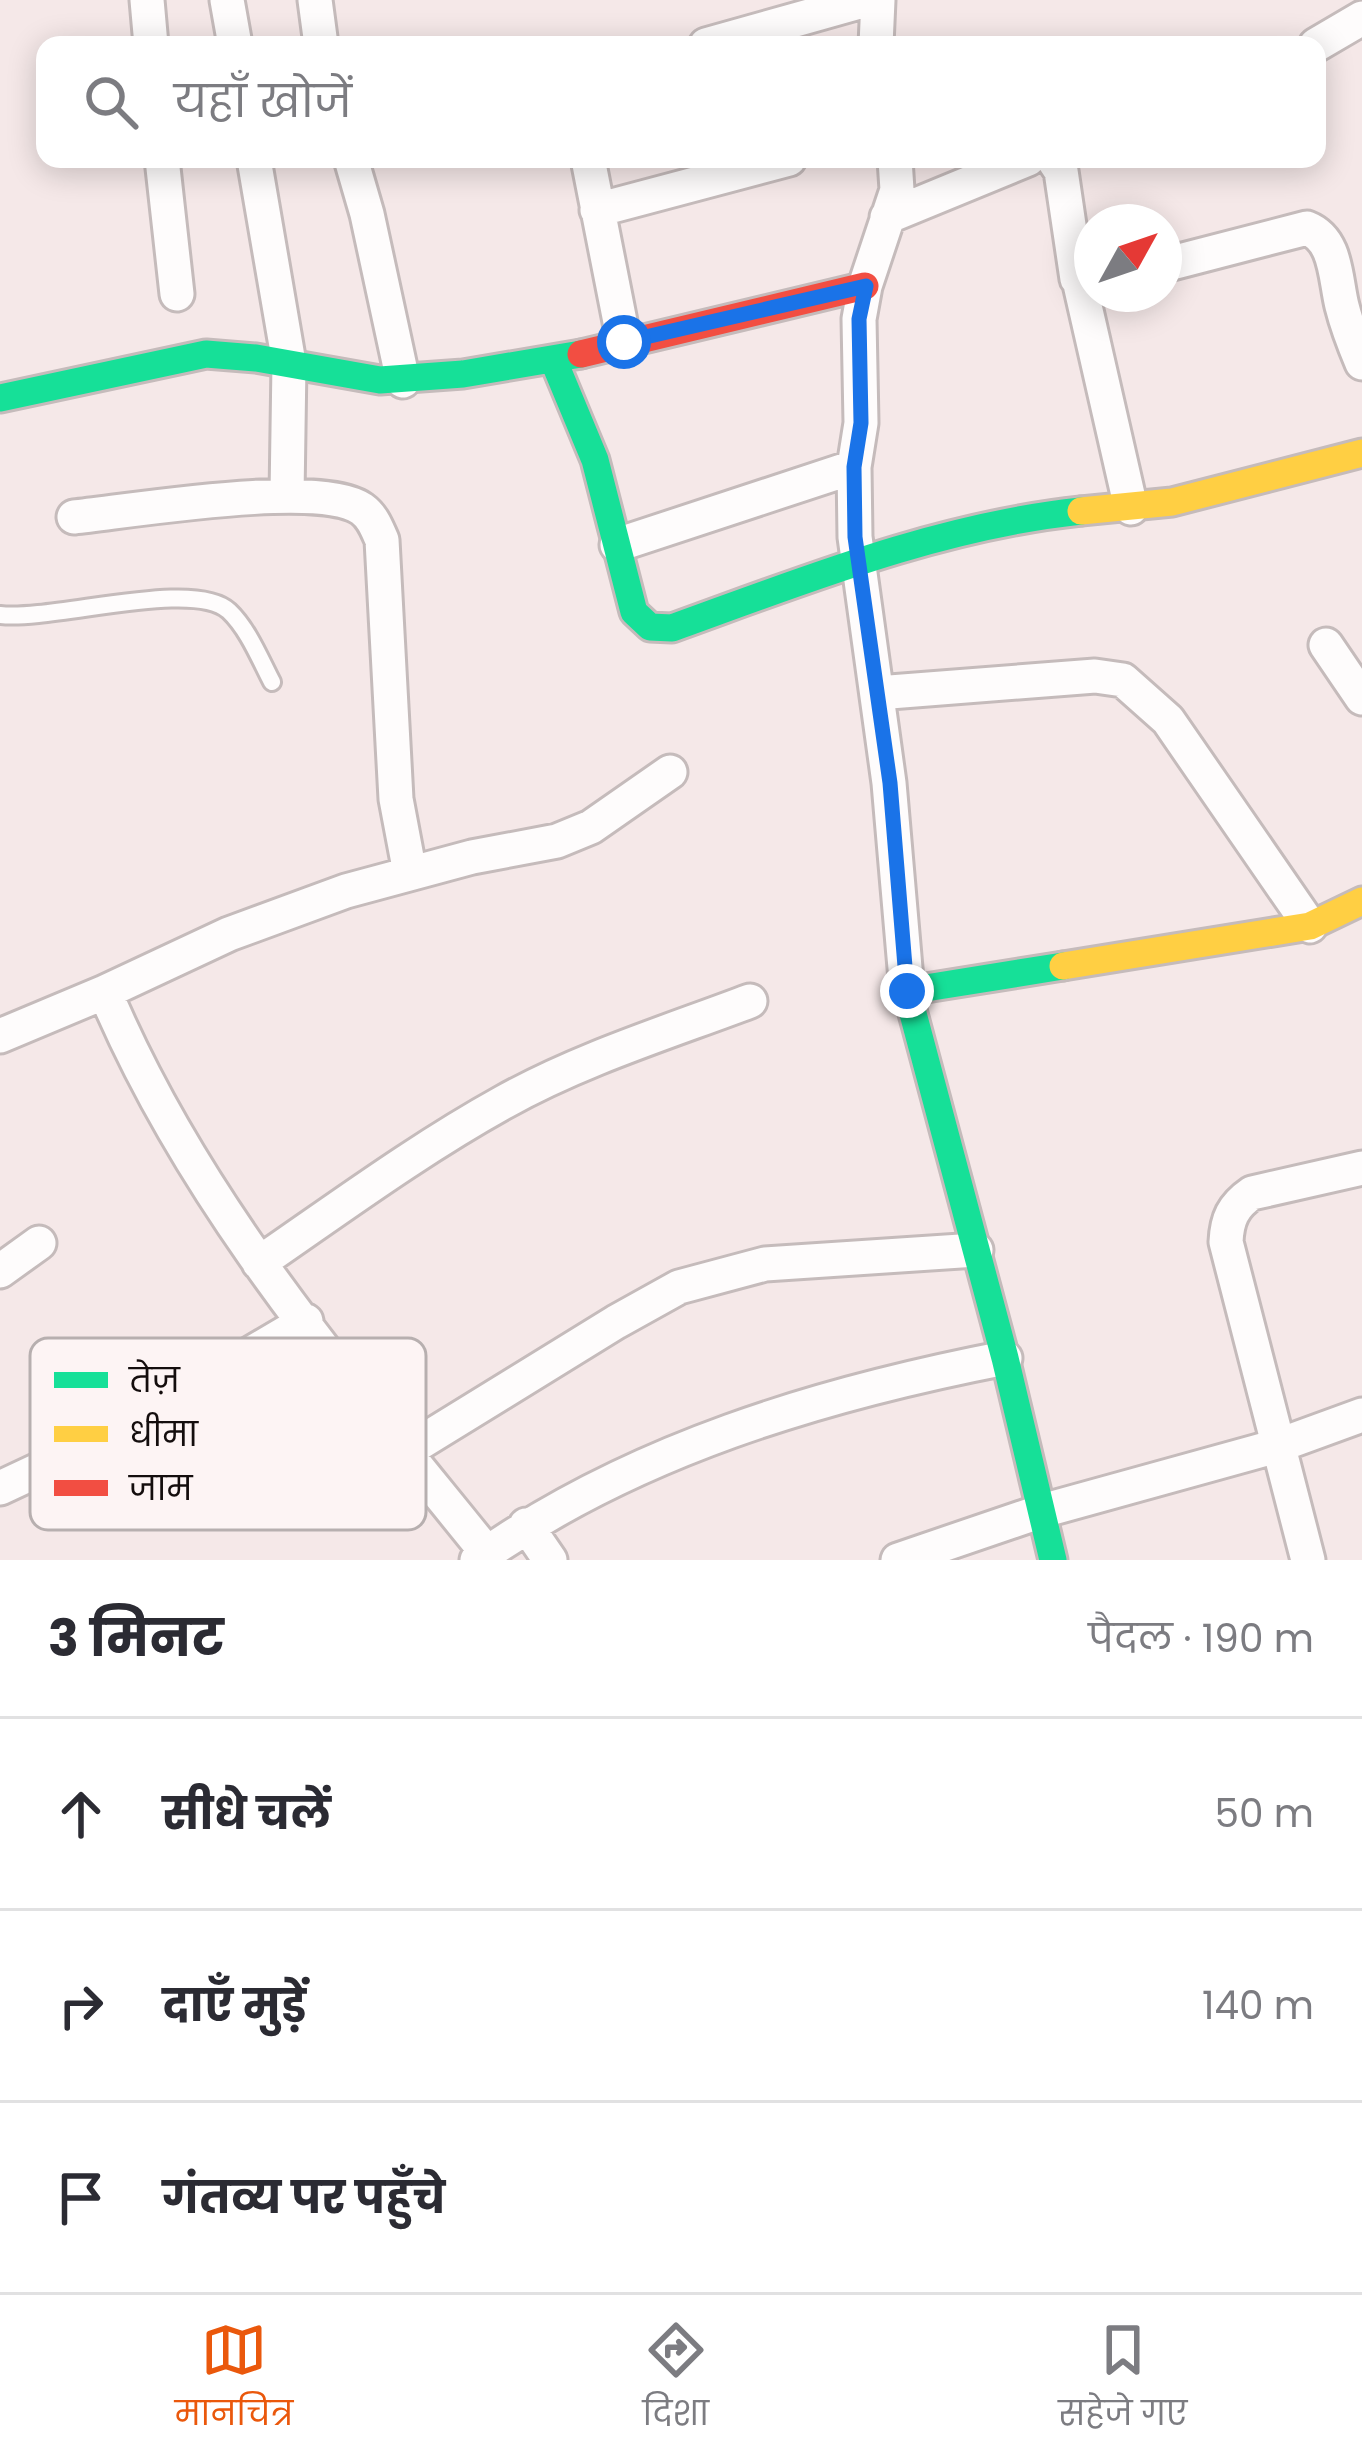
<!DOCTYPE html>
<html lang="hi">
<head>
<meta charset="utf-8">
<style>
	body { margin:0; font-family:Poppins,"Noto Sans Devanagari",sans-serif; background:#f2f2f3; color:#2b2b33 }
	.compass { position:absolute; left:1074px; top:204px; width:108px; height:108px; border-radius:50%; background:#fff; box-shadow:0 6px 30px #0003; rotate:50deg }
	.stop { position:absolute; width:36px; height:36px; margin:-27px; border:9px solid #1a73e8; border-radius:50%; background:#fff }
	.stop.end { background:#1a73e8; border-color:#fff; box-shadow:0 3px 12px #0008 }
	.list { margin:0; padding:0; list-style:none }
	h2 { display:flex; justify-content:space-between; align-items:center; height:156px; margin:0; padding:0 48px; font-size:51px }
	h2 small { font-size:39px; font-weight:400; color:#7c7c81 }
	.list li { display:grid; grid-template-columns:78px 1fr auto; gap:36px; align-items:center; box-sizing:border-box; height:192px; padding:0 48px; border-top:3px solid #e1e1e2 }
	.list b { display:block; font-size:45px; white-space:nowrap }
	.list em { font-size:39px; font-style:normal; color:#7c7c81 }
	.icon { flex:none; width:66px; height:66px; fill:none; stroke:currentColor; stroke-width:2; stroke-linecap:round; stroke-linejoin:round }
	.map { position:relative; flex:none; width:1362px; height:1560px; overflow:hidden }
	.search { position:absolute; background:#fff; box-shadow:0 6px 30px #0003; left:36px; right:36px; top:36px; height:132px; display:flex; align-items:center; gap:30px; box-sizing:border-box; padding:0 42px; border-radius:24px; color:#7c7c81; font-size:45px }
	.sheet { height:732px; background:#fff }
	nav { display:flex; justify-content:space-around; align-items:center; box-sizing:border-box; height:168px; border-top:3px solid #e1e1e2; background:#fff; font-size:33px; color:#7c7c81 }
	nav a { display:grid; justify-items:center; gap:6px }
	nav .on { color:#ea580c }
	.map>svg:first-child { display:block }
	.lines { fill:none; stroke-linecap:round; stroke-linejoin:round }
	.lane-casing { stroke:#c5bbbb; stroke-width:22 }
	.street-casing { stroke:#c5bbbb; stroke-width:39 }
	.fast-casing { stroke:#c5bbbb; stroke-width:33 }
	.slow-casing { stroke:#c5bbbb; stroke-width:33 }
	.jam-casing { stroke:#c5bbbb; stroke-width:33 }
	.lane { stroke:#fefcfc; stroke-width:16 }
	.street { stroke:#fefcfc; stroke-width:33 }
	.fast { stroke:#16e098; stroke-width:27 }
	.slow { stroke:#ffcf43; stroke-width:27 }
	.jam { stroke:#f24e42; stroke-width:27 }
	.route { stroke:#1a73e8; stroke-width:15 }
	.key { fill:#fdf4f4; stroke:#b7afaf; stroke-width:3 }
	.key-label { font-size:33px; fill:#140d0d }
</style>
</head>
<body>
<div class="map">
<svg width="1362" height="1560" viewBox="0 0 1362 1560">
	<rect width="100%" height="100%" fill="#f5e8e8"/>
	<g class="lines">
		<g class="lane-casing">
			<path id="lane" d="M 0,615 C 54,621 194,578 229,611 C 248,629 260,659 272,682"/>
		</g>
		<g class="street-casing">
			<path id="street" d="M 147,0 L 151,45
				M 227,0 L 235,45
				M 315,0 L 321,45
				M 706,45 L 866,0
				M 876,45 L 878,0
				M 1316,45 L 1362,18
				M 162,159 L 177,294
				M 254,159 L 289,363 L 287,496
				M 351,159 L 367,214 L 403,381
				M 588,159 L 624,342
				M 895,159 L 897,190 L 865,286 L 859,319 L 861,423 L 854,467 L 855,537 L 889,783 L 907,991
				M 1053,159 L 1061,171 L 1077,279 L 1084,287 L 1092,286
				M 597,210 L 789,159
				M 887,217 L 1028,159
				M 1164,265 L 1307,228 C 1337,240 1335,278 1342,306 C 1347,326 1354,344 1362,363
				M 1080,284 L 1131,508
				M 74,517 C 131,511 320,479 362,509 C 373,517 377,529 382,540 L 396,799 L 410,873
				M 617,545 L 854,467
				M 1326,645 L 1362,698
				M 877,693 L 1095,676 L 1123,680 L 1168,720 L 1310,926
				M 105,992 L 229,934 L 346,891 L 472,857 L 557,841 L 591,827 L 670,772
				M 0,1036 L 105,992 C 193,1202 345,1377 487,1553
				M 259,1263 C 339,1208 419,1149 504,1102 C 581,1059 668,1032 750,1001
				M 0,1271 L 39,1243
				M 405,1452 L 616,1322 L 679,1287 L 765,1264 L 976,1250
				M 0,1488 L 111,1436 L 306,1321
				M 526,1525 L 550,1560
				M 477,1560 C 633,1450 820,1394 1005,1358
				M 898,1560 L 1042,1511 L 1277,1446 L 1362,1415
				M 1308,1560 L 1226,1242 C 1227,1219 1233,1206 1252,1193 L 1362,1168"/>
		</g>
		<g class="fast-casing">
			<path id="fast" d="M 553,359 L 595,460 L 634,612 L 650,627 L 672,628 C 805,580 939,526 1081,511
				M 0,398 L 206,354 L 256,358 L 380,380 L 463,374 L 581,354
				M 1053,1560 L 1005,1358 L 907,991 L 1063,966"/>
		</g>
		<g class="slow-casing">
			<path id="slow" d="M 1081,511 L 1172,502 L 1362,453
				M 1063,966 L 1310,926 L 1362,901"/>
		</g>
		<g class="jam-casing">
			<path id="jam" d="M 581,354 L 865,286"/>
		</g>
		<use href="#lane" class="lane"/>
		<use href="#street" class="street"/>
		<use href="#fast" class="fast"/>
		<use href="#slow" class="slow"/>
		<use href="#jam" class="jam"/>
	</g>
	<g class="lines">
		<path class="route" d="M 624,342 L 866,286 L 859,319 L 861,423 L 854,467 L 855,537 L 890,783 L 907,991"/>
	</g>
	<rect x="30" y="1338" width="396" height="192" rx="18" class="key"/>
	<rect x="54" y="1372" width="54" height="16" fill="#16e098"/>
	<rect x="54" y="1426" width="54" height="16" fill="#ffcf43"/>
	<rect x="54" y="1480" width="54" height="16" fill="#f24e42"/>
	<g class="key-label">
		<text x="129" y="1392">तेज़</text>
		<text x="129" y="1446">धीमा</text>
		<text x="129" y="1500">जाम</text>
	</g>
</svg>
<svg class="compass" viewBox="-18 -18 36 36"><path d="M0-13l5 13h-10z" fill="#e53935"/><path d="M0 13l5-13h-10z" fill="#7c7c81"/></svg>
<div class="stop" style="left:624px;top:342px"></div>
<div class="stop end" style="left:907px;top:991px"></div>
<div class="search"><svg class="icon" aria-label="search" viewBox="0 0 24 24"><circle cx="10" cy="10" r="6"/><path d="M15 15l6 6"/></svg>यहाँ खोजें</div>
</div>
<section class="sheet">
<h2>3 मिनट<small>पैदल · 190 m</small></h2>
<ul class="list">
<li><svg class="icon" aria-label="ahead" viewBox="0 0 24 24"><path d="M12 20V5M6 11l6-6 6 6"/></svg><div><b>सीधे चलें</b></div><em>50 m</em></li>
<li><svg class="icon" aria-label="right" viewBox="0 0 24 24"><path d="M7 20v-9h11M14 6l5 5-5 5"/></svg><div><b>दाएँ मुड़ें</b></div><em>140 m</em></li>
<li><svg class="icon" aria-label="arrive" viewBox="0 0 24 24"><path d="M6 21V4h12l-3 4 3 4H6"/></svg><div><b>गंतव्य पर पहुँचे</b></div></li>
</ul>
</section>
<nav>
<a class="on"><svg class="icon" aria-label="map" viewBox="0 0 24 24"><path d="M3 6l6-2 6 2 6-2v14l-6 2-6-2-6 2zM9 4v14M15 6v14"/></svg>मानचित्र</a>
<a><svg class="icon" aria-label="directions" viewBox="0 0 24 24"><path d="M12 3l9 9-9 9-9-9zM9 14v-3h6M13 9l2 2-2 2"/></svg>दिशा</a>
<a><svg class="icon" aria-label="saved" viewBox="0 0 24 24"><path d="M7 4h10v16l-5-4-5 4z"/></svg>सहेजे गए</a>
</nav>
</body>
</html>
